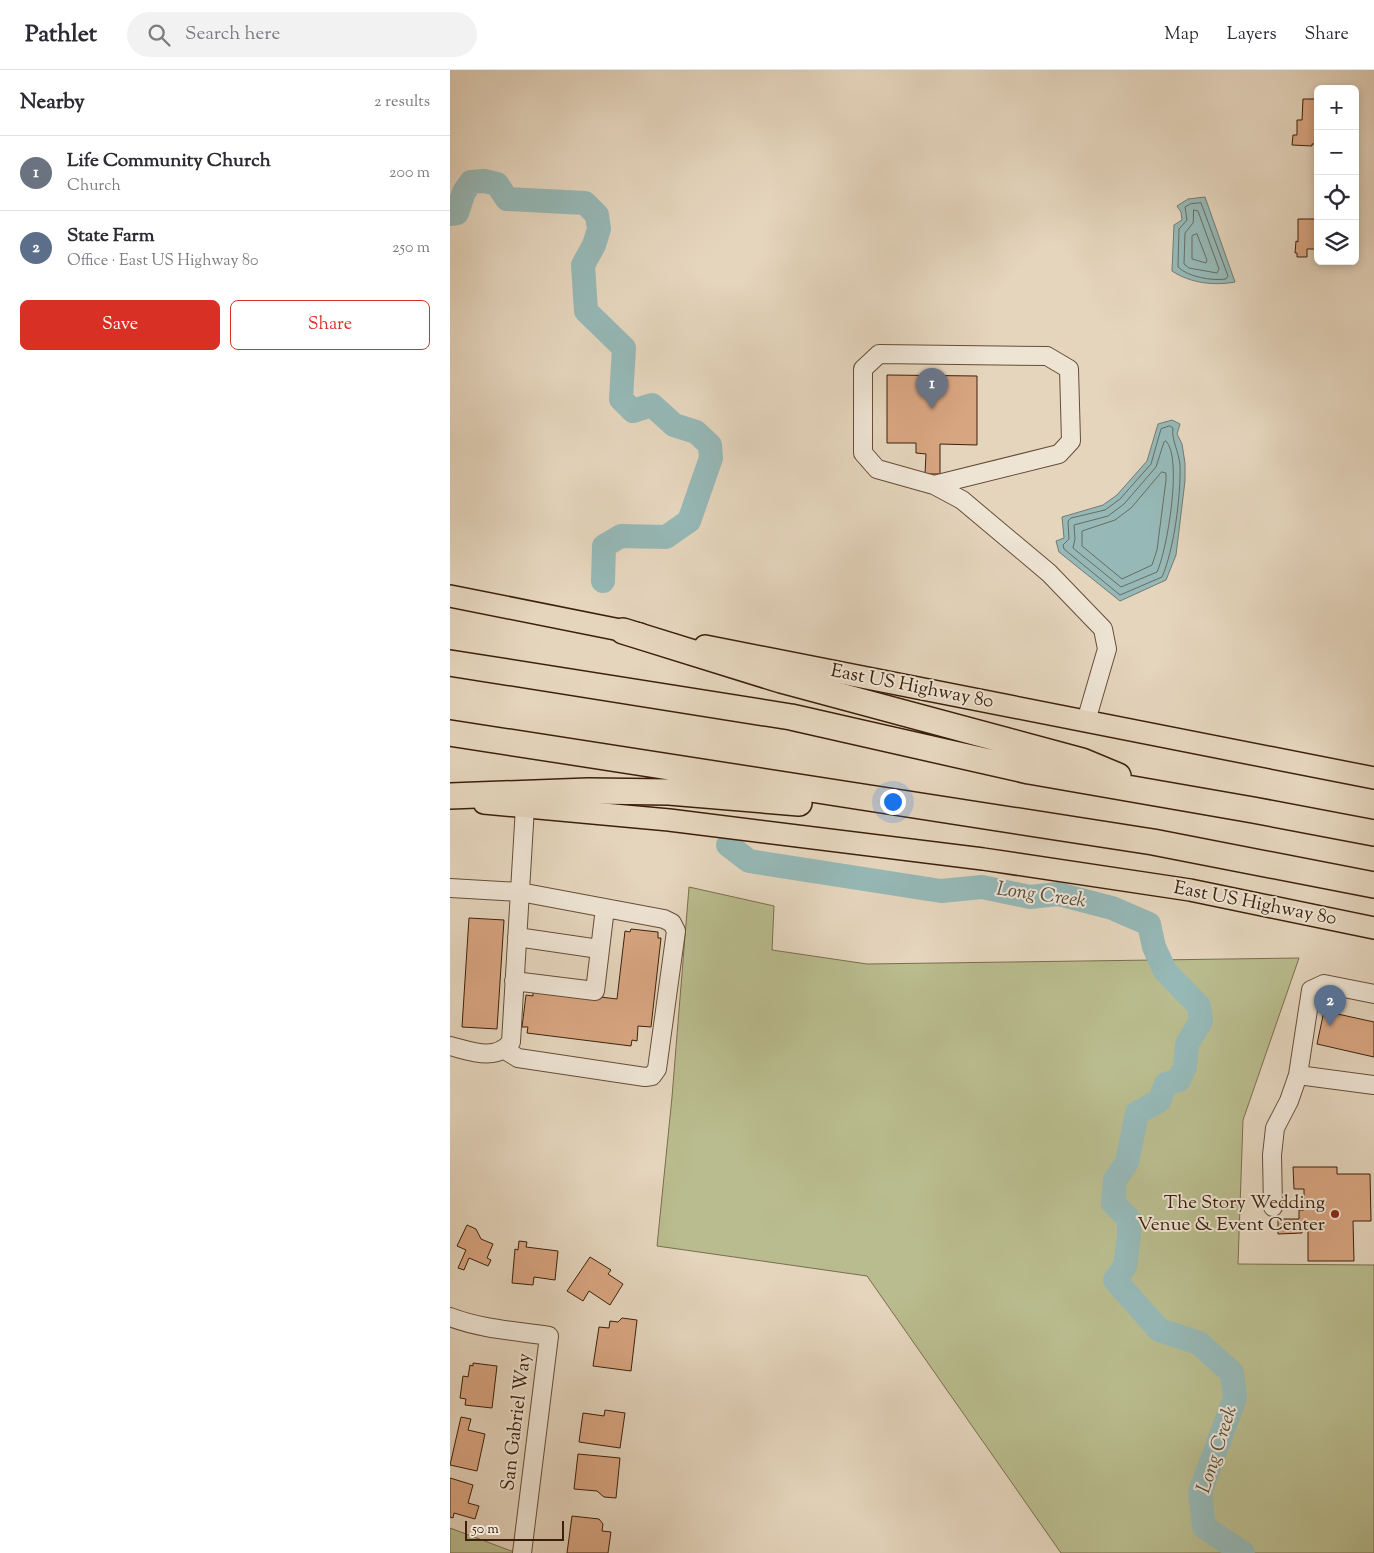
<!DOCTYPE html>
<html lang="en">
<head>
<meta charset="utf-8">
<style>
	body { margin:0; font-family:"Sorts Mill Goudy",serif; background:#f2f2f3; color:#2b2b33 }
	.controls { position:absolute; right:15px; top:15px; display:grid; overflow:hidden; border-radius:8px; box-shadow:0 2px 8px #0003 }
	.controls button { width:45px; height:45px; display:grid; place-items:center; padding:0; border:0; border-bottom:1px solid #e1e1e2; background:#fff; color:#2b2b33; font:25px sans-serif }
	.scale { position:absolute; left:15px; bottom:12px; width:99px; box-sizing:border-box; padding-left:5px; border:2px solid #3c200b; border-top:0; font-size:14px; line-height:18px; white-space:nowrap; color:#3c200b; -webkit-text-stroke:4px #eee4d4; paint-order:stroke }
	.you { position:absolute; left:442px; top:731px; width:18px; height:18px; margin:-12px; border:4px solid #fff; border-radius:50%; background:#1a73e8; box-shadow:0 0 0 8px #1a73e833 }
	.badge { display:grid; place-items:center; width:32px; height:32px; border-radius:50%; background:#d93025; color:#fff; font-size:16px; font-weight:700 }
	.pin { position:absolute; translate:-50% -41px; filter:drop-shadow(0 1px 2px #0008) }
	.pin::after { content:''; position:absolute; top:26px; width:18px; height:15px; background:inherit; clip-path:polygon(0 0,100% 0,50% 100%) }
	.list { margin:0; padding:0; list-style:none }
	h2 { display:flex; justify-content:space-between; align-items:center; height:65px; margin:0; padding:0 20px; font-size:21px }
	h2 small { font-size:16px; font-weight:400; color:#7c7c81 }
	.list li { display:grid; grid-template-columns:32px 1fr auto; gap:15px; align-items:center; box-sizing:border-box; height:75px; padding:0 20px; border-top:1px solid #e1e1e2 }
	.list b { display:block; font-size:19px; white-space:nowrap }
	.list p { margin:0; font-size:16px; white-space:nowrap; color:#7c7c81 }
	.list em { font-size:16px; font-style:normal; color:#7c7c81 }
	.actions { display:flex; gap:10px; padding:15px 20px }
	.actions a { flex:1; padding:11px 0; border:1px solid #d93025; border-radius:8px; text-align:center; font-size:18px; color:#d93025 }
	.actions .main { background:#d93025; color:#fff }
	.icon { flex:none; width:28px; height:28px; fill:none; stroke:currentColor; stroke-width:2; stroke-linecap:round; stroke-linejoin:round }
	.map { position:relative; flex:none; width:924px; height:1483px; overflow:hidden }
	header { display:flex; align-items:center; gap:30px; box-sizing:border-box; height:70px; padding:0 25px; background:#fff; border-bottom:1px solid #e1e1e2 }
	header strong { font-size:24px }
	nav { display:flex; gap:28px; margin-inline-start:auto; font-size:18px }
	.search { width:350px; height:45px; background:#f2f2f3; display:flex; align-items:center; gap:12px; box-sizing:border-box; padding:0 18px; border-radius:28px; color:#7c7c81; font-size:19px }
	main { display:flex }
	aside { flex:1; background:#fff }
	.map>svg:first-child { display:block }
	.green { fill:#b9bc8e; stroke:#7a6e4c }
	.water { fill:#96b8b6; stroke:#727b72 }
	.lines { fill:none; stroke-linecap:round; stroke-linejoin:round }
	.shore { stroke:#696c60; stroke-width:1 }
	.river { stroke:#96b8b6; stroke-width:24 }
	.building { fill:#d8a581; stroke:#3c200b }
	.minor-casing { stroke:#664d38; stroke-width:20 }
	.major-casing { stroke:#3c200b; stroke-width:24 }
	.highway-casing { stroke:#3c200b; stroke-width:28 }
	.minor { stroke:#eee4d4; stroke-width:18 }
	.major { stroke:#e5d5bd; stroke-width:21 }
	.highway { stroke:#e5d5bd; stroke-width:25 }
	.poi-dot { fill:#8f2418; stroke:#eee4d4; stroke-width:2 }
	.labels { text-anchor:middle; dominant-baseline:central; stroke-width:4; stroke-linejoin:round; paint-order:stroke }
	.street-label { font-size:19px; fill:#3c200b; stroke:#eee4d4 }
	.poi-label { font-size:19px; fill:#3c200b; stroke:#eee4d4; text-anchor:end }
	.water-label { font-size:20px; font-style:italic; fill:#574e3e; stroke:#eee4d4 }
</style>
</head>
<body>
<header>
<strong>Pathlet</strong>
<div class="search"><svg class="icon" aria-label="search" viewBox="0 0 24 24"><circle cx="10" cy="10" r="6"/><path d="M15 15l6 6"/></svg>Search here</div>
<nav><a>Map</a><a>Layers</a><a>Share</a></nav>
</header>
<main>
<aside>
<h2>Nearby<small>2 results</small></h2>
<ul class="list">
<li><span class="badge" style="background:#6b7280">1</span><div><b>Life Community Church</b><p>Church</p></div><em>200 m</em></li>
<li><span class="badge" style="background:#5c6f8a">2</span><div><b>State Farm</b><p>Office · East US Highway 80</p></div><em>250 m</em></li>
</ul>
<div class="actions"><a class="main">Save</a><a>Share</a></div>
</aside>
<div class="map">
<svg width="924" height="1483" viewBox="0 0 924 1483">
	<rect width="100%" height="100%" fill="#e5d5bd"/>
	<filter id="stains"><feTurbulence type="fractalNoise" baseFrequency=".004" numOctaves="4"/><feColorMatrix values="0 0 0 0 .2 0 0 0 0 .09 0 0 0 0 .02 0 0 0 .5 -.17"/></filter>
	<radialGradient id="worn" r=".72"><stop offset=".6" stop-color="#630" stop-opacity="0"/><stop offset="1" stop-color="#630" stop-opacity=".3"/></radialGradient>
	<path class="green" d="M 239,817 L 324,836 L 322,880 L 417,894 L 849,888 L 793,1050 L 788,1194 L 924,1195 L 924,1483 L 611,1483 L 417,1206 L 207,1176 L 222,1027 Z
		M 0,1458 L 64,1482 L 63,1483 L 0,1483 Z"/>
	<path class="water" d="M 755,127 L 785,212 C 764,216 740,213 722,201 L 724,155 L 732,150 L 731,142 L 727,136 L 738,129 Z
		M 722,350 L 730,354 L 727,364 L 732,374 L 735,393 L 735,411 L 726,485 L 716,510 L 670,531 L 609,482 L 606,471 L 614,468 L 612,447 L 653,435 L 667,425 L 697,391 L 708,354 Z"/>
	<g class="lines">
		<path class="shore" d="M 751,133 L 778,206 L 776,209 C 762,211 738,207 728,197 L 729,159 L 737,150 L 735,137 L 740,134 Z
			M 744,140 L 748,141 L 769,199 L 767,203 L 739,198 L 734,194 L 735,163 L 743,153 Z
			M 747,164 L 757,190 L 756,193 L 742,189 L 742,166 Z
			M 720,356 L 723,358 C 721,369 729,382 730,395 C 731,425 724,480 712,507 L 670,525 L 614,479 L 613,475 L 619,469 L 618,451 L 621,448 L 655,440 L 670,429 L 701,394 L 711,359 Z
			M 716,371 C 733,387 717,481 707,502 L 671,517 L 623,478 L 625,469 L 624,455 L 658,446 L 674,434 L 706,397 L 714,372 Z
			M 712,402 L 716,403 L 716,410 L 707,480 L 702,495 L 672,509 L 632,476 L 632,461 L 665,450 L 681,438 Z"/>
		<path class="river" d="M 0,144 L 7,143 L 14,122 L 21,112 L 34,111 L 47,114 L 57,129 L 135,133 L 147,145 L 149,159 L 144,175 L 133,195 L 136,241 L 174,278 L 171,329 L 183,341 L 202,335 L 224,355 L 246,362 L 260,375 L 261,388 L 239,451 L 216,467 L 171,466 L 154,476 L 153,511
			M 278,775 L 299,791 L 491,821 L 532,817 L 580,827 L 608,824 L 662,838 L 699,854 L 704,877 L 715,901 L 749,936 L 751,951 L 737,974 L 735,997 L 729,1010 L 716,1014 L 709,1031 L 687,1043 L 677,1092 L 665,1110 L 663,1133 L 679,1149 L 679,1166 L 675,1196 L 665,1210 L 709,1260 L 749,1273 L 782,1303 L 785,1328 L 750,1422 L 754,1457 L 793,1483"/>
	</g>
	<path class="building" d="M 853,29 L 867,29 L 868,74 L 862,74 L 862,76 L 842,75 L 843,65 L 847,65 L 847,50 L 852,50 Z
		M 848,149 L 868,149 L 867,179 L 857,179 L 857,187 L 847,187 L 847,183 L 845,183 L 846,171 L 848,172 Z
		M 437,305 L 527,306 L 527,375 L 490,374 L 490,404 L 475,404 L 476,384 L 466,383 L 466,373 L 437,373 Z
		M 19,848 L 54,850 L 47,959 L 12,957 Z
		M 181,859 L 208,862 L 208,868 L 211,868 L 201,957 L 188,956 L 187,971 L 182,970 L 181,976 L 77,963 L 78,957 L 72,957 L 76,925 L 83,926 L 83,919 L 167,929 L 175,861 L 180,862 Z
		M 874,941 L 924,952 L 924,987 L 867,974 Z
		M 843,1097 L 887,1097 L 887,1104 L 920,1104 L 921,1151 L 903,1151 L 904,1191 L 858,1191 L 858,1155 L 852,1155 L 852,1163 L 828,1164 L 828,1149 L 849,1149 L 849,1140 L 854,1140 L 854,1119 L 844,1119 Z
		M 17,1155 L 26,1159 L 31,1169 L 43,1174 L 37,1188 L 41,1190 L 38,1196 L 19,1188 L 14,1200 L 8,1198 L 16,1180 L 7,1176 Z
		M 69,1171 L 77,1172 L 76,1177 L 108,1181 L 105,1210 L 84,1207 L 83,1215 L 62,1213 L 65,1179 L 68,1180 Z
		M 140,1187 L 161,1200 L 158,1204 L 173,1214 L 160,1235 L 139,1221 L 133,1231 L 117,1221 Z
		M 172,1248 L 187,1250 L 181,1301 L 143,1296 L 149,1257 L 159,1258 L 160,1251 L 168,1252 Z
		M 23,1293 L 47,1296 L 42,1338 L 15,1335 L 16,1329 L 10,1328 L 13,1306 L 18,1307 L 20,1295 L 23,1296 Z
		M 155,1340 L 175,1343 L 170,1378 L 129,1372 L 133,1343 L 154,1346 Z
		M 11,1347 L 21,1349 L 18,1360 L 35,1364 L 27,1401 L 0,1395 Z
		M 128,1384 L 170,1388 L 166,1428 L 154,1427 L 147,1421 L 124,1419 Z
		M 0,1408 L 23,1415 L 18,1433 L 29,1436 L 25,1449 L 4,1443 L 3,1448 L 0,1447 Z
		M 122,1446 L 149,1449 L 153,1454 L 152,1461 L 161,1462 L 158,1483 L 117,1483 Z"/>
	<g class="lines">
		<g class="minor-casing">
			<path id="minor" d="M 484,415 L 609,384 L 621,371 L 619,299 L 597,286 L 429,284 L 413,299 L 413,383 L 427,399 L 484,415 L 512,430 L 599,503 L 653,559 L 657,579 L 636,651
				M 0,818 L 70,822 L 214,849 L 222,853 L 226,861 L 207,999 L 202,1006 L 195,1007 L 68,988 L 55,980
				M 67,867 L 149,879
				M 64,911 L 145,921 L 155,838
				M 0,976 C 20,981 46,992 61,972 L 75,737
				M 848,1005 L 924,1015
				M 823,1137 L 822,1085 L 825,1058 L 839,1031 L 848,1005 L 861,920 L 874,914 L 924,924
				M 0,1247 C 31,1259 66,1261 99,1266 L 72,1483"/>
		</g>
		<g class="major-casing">
			<path id="major" d="M 0,526 L 190,564
				M 255,576 L 924,708
				M 34,733 L 219,750 L 533,789 L 740,820 L 924,858"/>
		</g>
		<g class="highway-casing">
			<path id="highway" d="M 173,561 L 331,610 L 632,691 L 668,706
				M 0,593 L 341,647 L 579,701 L 803,740 L 924,763
				M 0,663 L 703,772 L 924,815
				M 0,726 L 138,721 L 219,722 L 349,733"/>
		</g>
		<use href="#minor" class="minor"/>
		<use href="#major" class="major"/>
		<use href="#highway" class="highway"/>
	</g>
	<circle class="poi-dot" cx="885" cy="1144" r="5"/>
	<g class="labels">
		<g class="street-label">
			<text transform="translate(462 617) rotate(11)">East US Highway 80</text>
			<text transform="translate(805 834) rotate(11)">East US Highway 80</text>
			<text transform="translate(67 1352) rotate(-83)">San Gabriel Way</text>
		</g>
		<g class="poi-label">
			<text x="875" y="1133">The Story Wedding<tspan x="875" dy="22">Venue &amp; Event Center</tspan></text>
		</g>
		<g class="water-label">
			<text transform="translate(591 826) rotate(8)">Long Creek</text>
			<text transform="translate(768 1380) rotate(-72)">Long Creek</text>
		</g>
	</g>
	<rect width="100%" height="100%" filter="url(#stains)"/>
	<rect width="100%" height="100%" fill="url(#worn)"/>
</svg>
<div class="controls">
<button>+</button>
<button>−</button>
<button><svg class="icon" aria-label="locate" viewBox="0 0 24 24"><circle cx="12" cy="12" r="6"/><path d="M12 2v4M12 18v4M2 12h4M18 12h4"/></svg></button>
<button><svg class="icon" aria-label="layers" viewBox="0 0 24 24"><path d="M12 4l9 5-9 5-9-5zM3 14l9 5 9-5"/></svg></button>
</div>
<div class="scale">50 m</div>
<div class="you"></div>
<div class="pin badge" style="left:482px;top:339px;background:#6b7280">1</div>
<div class="pin badge" style="left:880px;top:956px;background:#5c6f8a">2</div>
</div>
</main>
</body>
</html>
